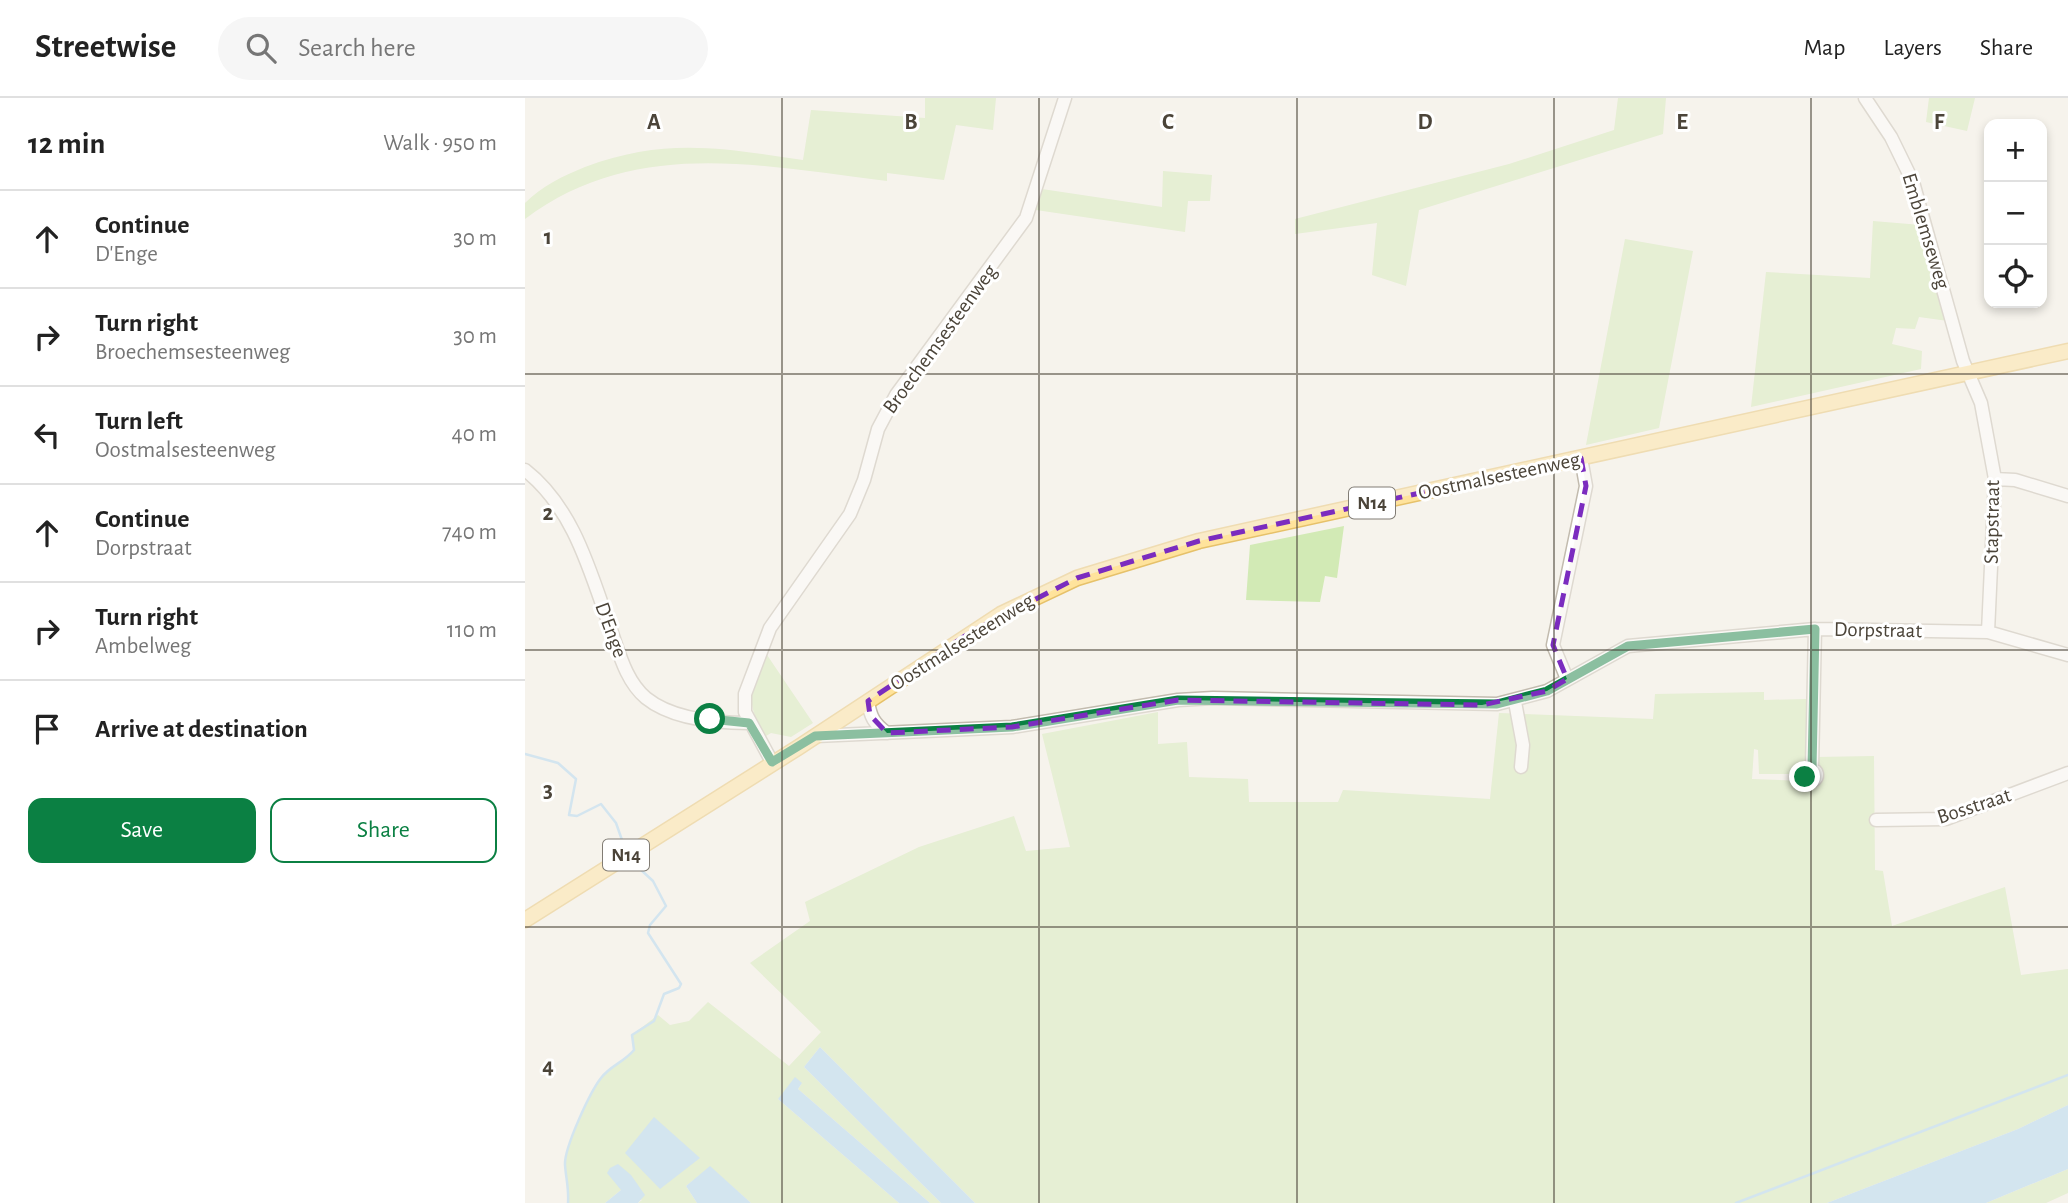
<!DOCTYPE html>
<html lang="en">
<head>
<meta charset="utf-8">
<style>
	body { margin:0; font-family:"Alegreya Sans",sans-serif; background:#f6f6f6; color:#222 }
	.controls { position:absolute; right:21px; top:21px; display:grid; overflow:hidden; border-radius:14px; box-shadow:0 4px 10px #0003 }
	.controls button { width:63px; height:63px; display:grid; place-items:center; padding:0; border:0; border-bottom:2px solid #e0e0e0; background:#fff; color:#222; font:35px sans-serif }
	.stop { position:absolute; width:21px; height:21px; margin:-16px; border:5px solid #0b8043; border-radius:50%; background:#fff }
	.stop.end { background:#0b8043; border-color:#fff; box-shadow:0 2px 7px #0008 }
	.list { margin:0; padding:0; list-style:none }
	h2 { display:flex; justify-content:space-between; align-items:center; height:91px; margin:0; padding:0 28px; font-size:30px }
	h2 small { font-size:23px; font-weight:400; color:#767676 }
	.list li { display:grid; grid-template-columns:46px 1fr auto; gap:21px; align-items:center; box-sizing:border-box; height:98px; padding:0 28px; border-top:2px solid #e0e0e0 }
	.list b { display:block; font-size:26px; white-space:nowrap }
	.list p { margin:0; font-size:23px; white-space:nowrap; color:#767676 }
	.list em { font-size:23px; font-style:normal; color:#767676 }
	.actions { display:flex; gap:14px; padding:21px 28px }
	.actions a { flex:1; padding:16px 0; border:2px solid #0b8043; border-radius:14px; text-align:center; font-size:24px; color:#0b8043 }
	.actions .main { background:#0b8043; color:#fff }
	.icon { flex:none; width:38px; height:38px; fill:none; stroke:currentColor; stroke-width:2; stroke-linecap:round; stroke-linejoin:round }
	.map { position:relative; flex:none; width:1543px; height:1105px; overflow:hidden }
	header { display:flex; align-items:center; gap:42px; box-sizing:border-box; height:98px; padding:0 35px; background:#fff; border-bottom:2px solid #e0e0e0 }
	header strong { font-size:33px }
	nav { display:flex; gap:38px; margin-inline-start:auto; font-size:24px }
	.search { width:490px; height:63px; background:#f6f6f6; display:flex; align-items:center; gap:18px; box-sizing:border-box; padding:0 24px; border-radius:38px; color:#767676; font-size:26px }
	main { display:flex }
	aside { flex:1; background:#fff }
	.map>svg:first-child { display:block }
	.green { fill:#d2eab5 }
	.water { fill:#a9d4f2 }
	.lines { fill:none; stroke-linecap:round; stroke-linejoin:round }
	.stream { stroke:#a9d4f2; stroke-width:2.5 }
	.minor-casing { stroke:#c2bbae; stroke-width:15 }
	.major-casing { stroke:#e6c16a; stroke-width:17 }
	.minor { stroke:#fff; stroke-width:12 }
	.major { stroke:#ffe39c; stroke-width:14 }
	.route { stroke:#0b8043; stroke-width:9 }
	.marked { fill:none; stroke:#7b2cbf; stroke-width:5; stroke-dasharray:14 9; stroke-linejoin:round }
	.grid { fill:none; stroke:#4b4439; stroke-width:2; stroke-opacity:0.55 }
	.labels { text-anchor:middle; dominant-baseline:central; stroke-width:6; stroke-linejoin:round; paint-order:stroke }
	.shield { fill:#fff; stroke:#817c74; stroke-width:2 }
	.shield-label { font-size:19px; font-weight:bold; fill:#4b4439 }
	.street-label { font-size:21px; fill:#4b4439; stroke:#fff }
	.grid-label { font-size:23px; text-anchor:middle; font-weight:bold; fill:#4b4439; stroke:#fff; stroke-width:6; stroke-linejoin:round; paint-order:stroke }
</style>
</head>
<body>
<header>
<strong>Streetwise</strong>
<div class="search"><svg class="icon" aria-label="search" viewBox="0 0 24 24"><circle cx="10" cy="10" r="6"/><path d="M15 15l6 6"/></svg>Search here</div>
<nav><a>Map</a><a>Layers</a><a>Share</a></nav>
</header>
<main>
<aside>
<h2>12 min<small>Walk · 950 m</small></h2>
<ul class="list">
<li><svg class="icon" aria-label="ahead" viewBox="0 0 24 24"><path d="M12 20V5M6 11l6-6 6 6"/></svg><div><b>Continue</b><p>D'Enge</p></div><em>30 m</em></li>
<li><svg class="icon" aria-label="right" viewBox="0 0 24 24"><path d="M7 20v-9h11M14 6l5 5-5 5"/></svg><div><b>Turn right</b><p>Broechemsesteenweg</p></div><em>30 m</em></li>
<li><svg class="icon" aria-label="left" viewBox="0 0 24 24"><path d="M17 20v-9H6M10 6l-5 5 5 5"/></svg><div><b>Turn left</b><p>Oostmalsesteenweg</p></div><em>40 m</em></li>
<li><svg class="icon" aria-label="ahead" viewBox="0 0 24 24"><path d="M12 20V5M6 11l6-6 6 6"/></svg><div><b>Continue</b><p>Dorpstraat</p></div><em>740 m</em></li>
<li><svg class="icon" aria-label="right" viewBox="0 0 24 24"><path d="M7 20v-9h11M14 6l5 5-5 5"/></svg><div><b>Turn right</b><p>Ambelweg</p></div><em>110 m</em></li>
<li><svg class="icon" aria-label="arrive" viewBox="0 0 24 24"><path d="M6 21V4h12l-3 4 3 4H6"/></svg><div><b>Arrive at destination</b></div></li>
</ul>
<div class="actions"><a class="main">Save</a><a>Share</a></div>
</aside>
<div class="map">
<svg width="1543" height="1105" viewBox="0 0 1543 1105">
	<rect width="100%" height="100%" fill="#f6f3ec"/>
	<path class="green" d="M 400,0 L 471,0 L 468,32 L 431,27 L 419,82 L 362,75 L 362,83 C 237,68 110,38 0,121 L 0,105 C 17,88 38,78 60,69 C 140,39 196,50 278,62 L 286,12 L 400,20 Z
		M 1093,0 L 1141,0 L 1138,36 L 894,112 L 881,188 L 847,177 L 852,125 L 770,136 L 770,121 L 984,66 L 1089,32 Z
		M 1404,0 L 1450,0 L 1442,33 L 1401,24 Z
		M 638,73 L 687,77 L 685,103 L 663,103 L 660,134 L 511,112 L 517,91 L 637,109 Z
		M 1348,123 L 1396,127 L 1423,223 L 1394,219 L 1390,231 L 1371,230 L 1367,246 L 1397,253 L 1396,271 L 1226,309 L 1241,174 L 1345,180 Z
		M 1100,141 L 1168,153 L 1134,330 L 1061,347 Z
		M 819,428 L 812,480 L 800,478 L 795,504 L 721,502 L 725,447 Z
		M 240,554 L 288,625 L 266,639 L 246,635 L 241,638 C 218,603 226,591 240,554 Z
		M 1239,594 L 1239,602 L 1281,601 L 1284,668 L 1277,676 L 1234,676 L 1233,652 L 1229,651 L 1227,681 L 1279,683 L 1280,689 L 1293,689 L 1297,673 L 1291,667 L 1291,659 L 1349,658 L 1350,772 L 1358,773 L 1367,828 L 1480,789 L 1496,877 L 1543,871 L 1543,1007 L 1493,1031 L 1302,1105 L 450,1105 L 295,949 L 279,969 L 416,1105 L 405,1105 L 273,991 L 277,985 L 253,1001 L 374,1105 L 226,1105 L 185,1069 L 161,1088 L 172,1105 L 113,1105 L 117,1102 L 96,1092 L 80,1105 L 43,1105 C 44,1090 41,1081 40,1067 C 39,1050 65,994 76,980 C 85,968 99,964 109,952 L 107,937 L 133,917 L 145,927 L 164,923 L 183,904 L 264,968 L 296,934 L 225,865 L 285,823 L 280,804 L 394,749 L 489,718 L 501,753 L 545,749 L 517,636 L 633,614 L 633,646 L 662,644 L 664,679 L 723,681 L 724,704 L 813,704 L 818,692 L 965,701 L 974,615 L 1128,621 L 1130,596 Z
		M 1543,1071 L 1543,1095 L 1521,1105 L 1461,1105 Z"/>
	<path class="water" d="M 295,949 L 450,1105 L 416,1105 L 279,969 Z
		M 270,979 L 277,985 L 273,991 L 405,1105 L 374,1105 L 253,1001 Z
		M 1543,1007 L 1543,1071 L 1461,1105 L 1302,1105 L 1493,1031 Z
		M 129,1019 L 175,1060 L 135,1091 L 100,1055 Z
		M 93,1066 L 106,1077 L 120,1097 L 113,1105 L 80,1105 L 96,1092 L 82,1075 L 85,1070 Z
		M 185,1068 L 226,1105 L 172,1105 L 161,1088 Z"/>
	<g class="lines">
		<path class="stream" d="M 0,656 L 33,665 L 51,681 L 44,717 L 52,718 L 76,706 L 91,725 L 97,742
			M 43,1105 C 44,1090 41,1081 40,1067 C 39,1050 65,994 76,980 C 85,968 99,964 109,952 L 107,937 L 129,923 L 139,896 L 154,890 L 156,886 L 123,835 L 125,827 L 141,808 L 128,783 L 115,771
			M 1211,1105 L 1543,977"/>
		<g class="minor-casing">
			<path id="minor" d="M 1340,0 L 1366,39 L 1388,84 L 1438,263 L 1456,305 L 1470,381 L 1463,534
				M 0,372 C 50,411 66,477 87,535 C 95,558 102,584 121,600 C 147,621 192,625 224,625
				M 1470,381 L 1490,382 L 1543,398
				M 1042,581 L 1028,547 L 1061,388 L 1056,360
				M 343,603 C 345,618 349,626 362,635
				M 990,604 L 998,647 L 996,669
				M 291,638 L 487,629 L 653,602 L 688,600 L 972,606 L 1022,593 L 1103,548 L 1290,531 L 1463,534 L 1543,557
				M 247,664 L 220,614 L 220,596 L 245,530 L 325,416 L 339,382 L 353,331 L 371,297 L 501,120 L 540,0
				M 1287,670 L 1290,531
				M1280 677a6 6 0 1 1 12 0a6 6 0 1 1-12 0Z
				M 1351,722 L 1421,721 L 1543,675"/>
		</g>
		<g class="major-casing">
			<path id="major" d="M 0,822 L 274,649 L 476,516 L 552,480 L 674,443 L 1543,253"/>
		</g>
		<use href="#minor" class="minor"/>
		<use href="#major" class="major"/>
	</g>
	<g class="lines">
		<path class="route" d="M 185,621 L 224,625 L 247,664 L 290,638 L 487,629 L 653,602 L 972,606 L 1022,593 L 1103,548 L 1290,531 L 1287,670 L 1281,673 L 1280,679"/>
	</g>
	<path d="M0 0H1543V1105H0ZM 1056,360 L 1061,388 L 1028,547 L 1042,581 L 1022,593 L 957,607 L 653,602 L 487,629 L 362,635 L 345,617 L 343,603 L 446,534 L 552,480 L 674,443 Z" fill="#f6f3ec" fill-opacity=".55" fill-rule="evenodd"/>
	<path class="marked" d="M 1056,360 L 1061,388 L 1028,547 L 1042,581 L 1022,593 L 957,607 L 653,602 L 487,629 L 362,635 L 345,617 L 343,603 L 446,534 L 552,480 L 674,443 Z"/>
	<path class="grid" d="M 257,0 L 257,1105M 514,0 L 514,1105M 772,0 L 772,1105M 1029,0 L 1029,1105M 1286,0 L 1286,1105M 0,276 L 1543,276M 0,552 L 1543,552M 0,829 L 1543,829"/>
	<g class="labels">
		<g class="shield">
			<rect x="824" y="389.5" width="46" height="31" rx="5"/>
			<rect x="78" y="741.5" width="46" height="31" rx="5"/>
		</g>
		<g class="shield-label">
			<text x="847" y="405">N14</text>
			<text x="101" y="757">N14</text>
		</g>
		<g class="street-label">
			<text transform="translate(1401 133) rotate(73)">Emblemseweg</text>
			<text transform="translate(415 241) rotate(-54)">Broechemsesteenweg</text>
			<text transform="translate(974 378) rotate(-12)">Oostmalsesteenweg</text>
			<text transform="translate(1467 424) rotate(-89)">Stapstraat</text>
			<text transform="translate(86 532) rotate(70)">D'Enge</text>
			<text transform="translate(1353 532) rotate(1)">Dorpstraat</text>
			<text transform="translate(437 544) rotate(-32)">Oostmalsesteenweg</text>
			<text transform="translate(1449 708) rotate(-18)">Bosstraat</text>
		</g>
	</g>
	<g class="grid-label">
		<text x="129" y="31">A</text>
		<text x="386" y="31">B</text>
		<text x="643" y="31">C</text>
		<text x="900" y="31">D</text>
		<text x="1157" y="31">E</text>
		<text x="1414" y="31">F</text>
		<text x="23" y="146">1</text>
		<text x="23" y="422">2</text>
		<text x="23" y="699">3</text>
		<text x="23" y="975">4</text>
	</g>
</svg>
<div class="controls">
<button>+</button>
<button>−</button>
<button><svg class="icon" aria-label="locate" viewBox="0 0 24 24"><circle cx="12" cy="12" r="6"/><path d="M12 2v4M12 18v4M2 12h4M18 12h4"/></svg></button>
</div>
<div class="stop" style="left:185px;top:621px"></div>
<div class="stop end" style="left:1280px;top:679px"></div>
</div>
</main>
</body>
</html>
